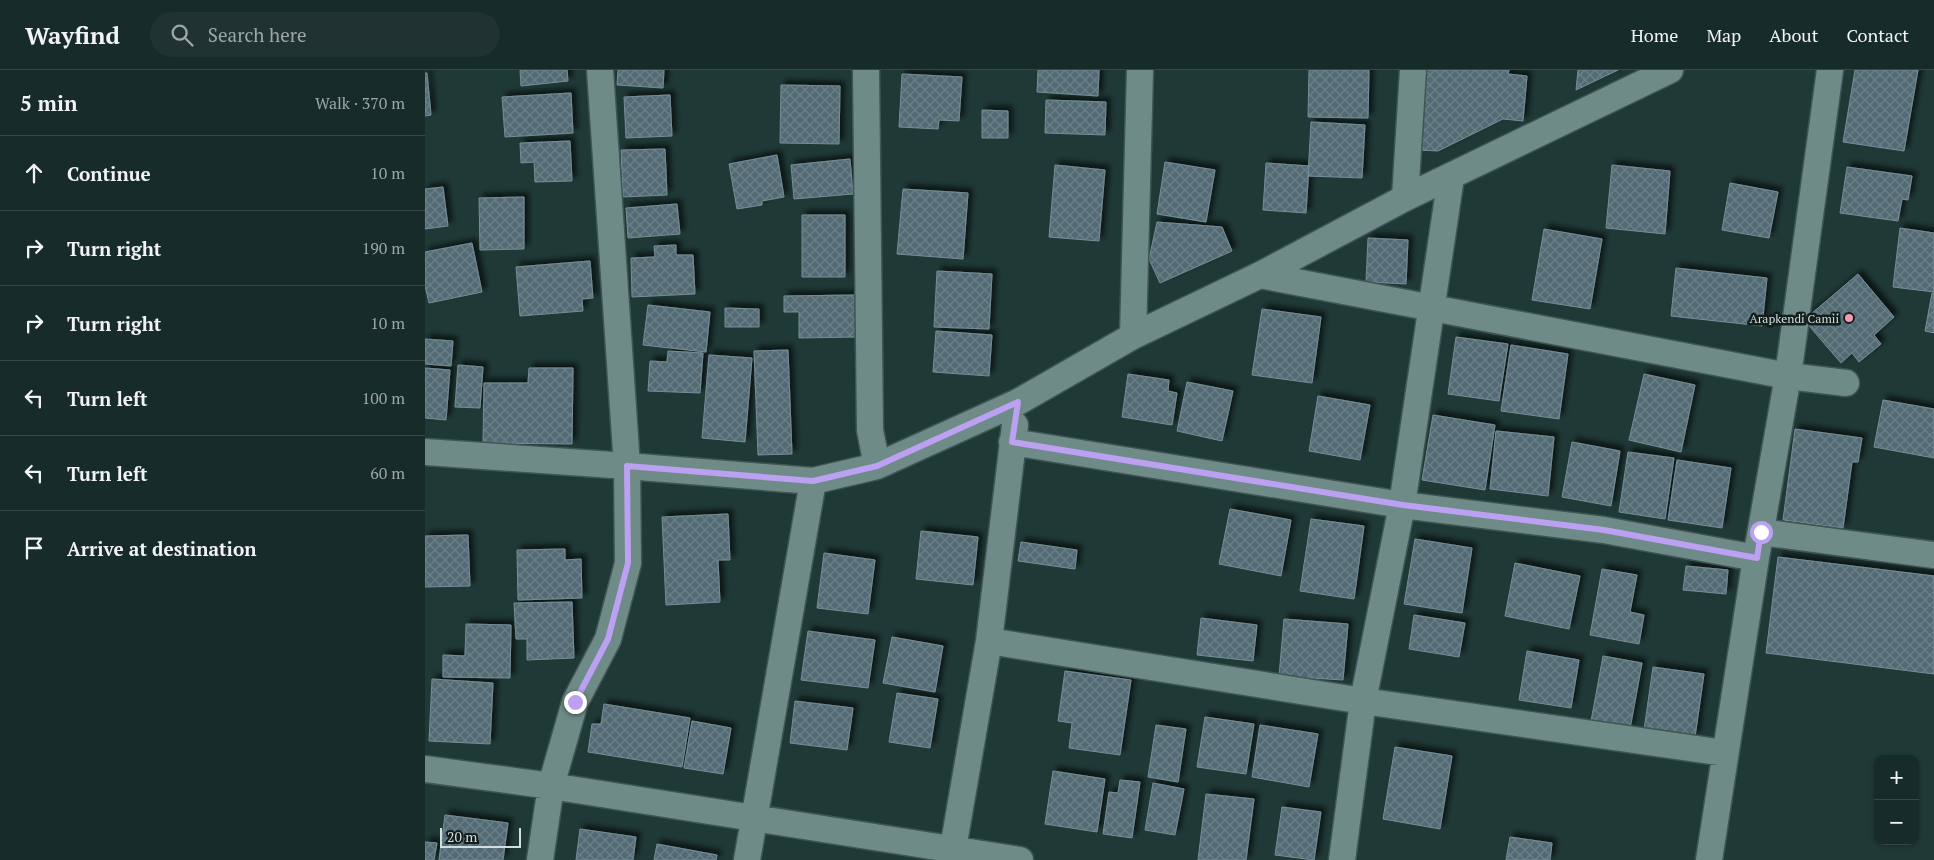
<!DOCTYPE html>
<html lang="en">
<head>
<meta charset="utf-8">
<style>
	body { margin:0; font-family:"PT Serif",serif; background:#203330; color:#f1f3f6 }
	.controls { position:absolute; right:15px; bottom:15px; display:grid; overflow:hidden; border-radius:10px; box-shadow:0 1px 4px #0004 }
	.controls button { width:45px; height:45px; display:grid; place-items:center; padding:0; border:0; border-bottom:1px solid #364745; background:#172b28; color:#f1f3f6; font:25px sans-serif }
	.scale { position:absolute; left:15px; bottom:12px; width:81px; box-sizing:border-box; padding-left:5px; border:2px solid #d0dfdd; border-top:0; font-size:14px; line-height:18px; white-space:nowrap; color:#d0dfdd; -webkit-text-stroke:4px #121d1c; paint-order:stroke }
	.stop { position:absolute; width:15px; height:15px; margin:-11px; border:4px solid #bca0f2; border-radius:50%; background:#fff }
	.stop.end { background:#bca0f2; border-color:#fff; box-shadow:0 1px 5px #0008 }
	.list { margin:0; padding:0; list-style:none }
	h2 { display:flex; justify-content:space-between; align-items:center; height:65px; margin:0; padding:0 20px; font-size:21px }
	h2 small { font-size:16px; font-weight:400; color:#9ea7a8 }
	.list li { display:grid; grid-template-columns:32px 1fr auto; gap:15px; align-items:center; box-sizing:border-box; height:75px; padding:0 20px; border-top:1px solid #364745 }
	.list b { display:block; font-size:19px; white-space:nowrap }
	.list em { font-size:16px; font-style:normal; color:#9ea7a8 }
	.icon { flex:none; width:28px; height:28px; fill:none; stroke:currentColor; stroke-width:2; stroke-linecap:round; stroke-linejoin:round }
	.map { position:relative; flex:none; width:1509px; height:790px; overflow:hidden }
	header { display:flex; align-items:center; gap:30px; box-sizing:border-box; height:70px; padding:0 25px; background:#172b28; border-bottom:1px solid #364745 }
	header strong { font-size:24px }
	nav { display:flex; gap:28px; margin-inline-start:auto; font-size:18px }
	.search { width:350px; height:45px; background:#203330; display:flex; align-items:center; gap:12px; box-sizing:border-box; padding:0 18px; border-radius:28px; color:#9ea7a8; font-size:19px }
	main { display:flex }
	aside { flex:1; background:#172b28 }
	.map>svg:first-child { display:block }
	.building { fill:url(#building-cross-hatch); stroke:#758e98; filter:url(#shadow) }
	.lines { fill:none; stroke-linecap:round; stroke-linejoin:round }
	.street-casing { stroke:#3f5553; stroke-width:29 }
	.street { stroke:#6f8b88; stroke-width:26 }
	.route { stroke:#bca0f2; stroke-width:6 }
	.poi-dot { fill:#f19ab1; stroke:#121d1c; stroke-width:2 }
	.labels { text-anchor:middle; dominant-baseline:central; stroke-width:5; stroke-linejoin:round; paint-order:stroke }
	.poi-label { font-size:12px; fill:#d0dfdd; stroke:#121d1c; text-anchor:end }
</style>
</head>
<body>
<header>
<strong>Wayfind</strong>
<div class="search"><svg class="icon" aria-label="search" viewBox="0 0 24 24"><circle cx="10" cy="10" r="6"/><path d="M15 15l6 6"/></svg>Search here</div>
<nav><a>Home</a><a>Map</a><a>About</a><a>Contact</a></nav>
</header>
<main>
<aside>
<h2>5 min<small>Walk · 370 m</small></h2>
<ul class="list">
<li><svg class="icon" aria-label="ahead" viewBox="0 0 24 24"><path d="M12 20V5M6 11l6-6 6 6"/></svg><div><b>Continue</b></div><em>10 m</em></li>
<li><svg class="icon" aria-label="right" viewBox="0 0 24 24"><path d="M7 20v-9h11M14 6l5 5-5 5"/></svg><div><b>Turn right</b></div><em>190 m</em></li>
<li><svg class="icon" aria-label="right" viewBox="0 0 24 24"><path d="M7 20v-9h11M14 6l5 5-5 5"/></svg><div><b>Turn right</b></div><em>10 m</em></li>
<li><svg class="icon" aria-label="left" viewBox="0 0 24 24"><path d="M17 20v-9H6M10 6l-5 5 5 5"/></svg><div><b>Turn left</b></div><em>100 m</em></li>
<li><svg class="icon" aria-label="left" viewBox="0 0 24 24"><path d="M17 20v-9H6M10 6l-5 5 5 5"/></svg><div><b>Turn left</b></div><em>60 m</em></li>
<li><svg class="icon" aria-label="arrive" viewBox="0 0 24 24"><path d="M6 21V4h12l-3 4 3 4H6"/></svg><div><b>Arrive at destination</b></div></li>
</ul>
</aside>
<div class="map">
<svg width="1509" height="790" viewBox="0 0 1509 790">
	<defs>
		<pattern id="building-cross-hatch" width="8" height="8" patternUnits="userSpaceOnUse" patternTransform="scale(1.25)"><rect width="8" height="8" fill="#536b74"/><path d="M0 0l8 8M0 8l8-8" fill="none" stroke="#6b8087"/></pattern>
		<filter id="shadow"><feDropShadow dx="4.5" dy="-4.5" stdDeviation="2.5" flood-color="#0009"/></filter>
	</defs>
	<rect width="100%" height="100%" fill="#1f3936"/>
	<path class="building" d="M 95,0 L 142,0 L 143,11 L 96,16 Z
		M 193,0 L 239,0 L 238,18 L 192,15 Z
		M 613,0 L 674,0 L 673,26 L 612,22 Z
		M 884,0 L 944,0 L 943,48 L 883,47 Z
		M 1002,0 L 1084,0 L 1083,4 L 1102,6 L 1098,51 L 1078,49 L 1013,81 L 995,80 Z
		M 1153,0 L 1193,0 L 1151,20 Z
		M 1430,0 L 1493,0 L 1479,81 L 1418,72 Z
		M 0,3 L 2,3 L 6,45 L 0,46 Z
		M 477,4 L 537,7 L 534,51 L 514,50 L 513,59 L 474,57 Z
		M 356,15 L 415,16 L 414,74 L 355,73 Z
		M 146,23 L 148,63 L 80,67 L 77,27 Z
		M 245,25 L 247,66 L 201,68 L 199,27 Z
		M 621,30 L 681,32 L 680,65 L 620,63 Z
		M 557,40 L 583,41 L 583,68 L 557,68 Z
		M 886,52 L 940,55 L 937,108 L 883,106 Z
		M 145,71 L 147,111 L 110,112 L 109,92 L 96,93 L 95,73 Z
		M 240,79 L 242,125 L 198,127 L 196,80 Z
		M 352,85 L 359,127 L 337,131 L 337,135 L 312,139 L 304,94 Z
		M 425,89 L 428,124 L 369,129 L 366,95 Z
		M 740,92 L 790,100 L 781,152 L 732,144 Z
		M 841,93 L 884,96 L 881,143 L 838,140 Z
		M 630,95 L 680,100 L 674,171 L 624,167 Z
		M 1187,95 L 1245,101 L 1240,164 L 1181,158 Z
		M 1422,97 L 1487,106 L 1483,130 L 1477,129 L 1473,151 L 1415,143 Z
		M 1305,113 L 1353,122 L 1344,168 L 1297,160 Z
		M 18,117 L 23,156 L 0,159 L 0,119 Z
		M 478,119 L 543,123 L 538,189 L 472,184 Z
		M 99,127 L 99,179 L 55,180 L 54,128 Z
		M 252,134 L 255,164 L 203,168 L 201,138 Z
		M 377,145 L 420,145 L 420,207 L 377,207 Z
		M 732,152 L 797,157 L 807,181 L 735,213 L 724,189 Z
		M 1475,158 L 1509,163 L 1509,222 L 1468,217 Z
		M 1119,159 L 1177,169 L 1165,239 L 1107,230 Z
		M 943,168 L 983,170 L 981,214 L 941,212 Z
		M 47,173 L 57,222 L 4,233 L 0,216 L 0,182 Z
		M 251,175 L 251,185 L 268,185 L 270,224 L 207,227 L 206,188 L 230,187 L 229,176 Z
		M 165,191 L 168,228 L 157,229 L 158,241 L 95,246 L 91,197 Z
		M 1251,198 L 1342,208 L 1337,256 L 1246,246 Z
		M 512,201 L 567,204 L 564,259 L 509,257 Z
		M 1433,204 L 1469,247 L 1449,265 L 1456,274 L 1434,292 L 1427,283 L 1416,293 L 1379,250 Z
		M 1507,223 L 1509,223 L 1509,263 L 1500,261 Z
		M 432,225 L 433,267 L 374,268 L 374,242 L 359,242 L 359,226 Z
		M 223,235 L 285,242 L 281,282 L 218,275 Z
		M 300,238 L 334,239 L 334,257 L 300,257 Z
		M 837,239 L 896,247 L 887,313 L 827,305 Z
		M 511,261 L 567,265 L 564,306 L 508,302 Z
		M 1031,267 L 1083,274 L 1074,331 L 1023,324 Z
		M 0,269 L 28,271 L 26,296 L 0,294 Z
		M 1086,275 L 1143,284 L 1134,349 L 1076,341 Z
		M 363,280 L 367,384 L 333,385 L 329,281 Z
		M 243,281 L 278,283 L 275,323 L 223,321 L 225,291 L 242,292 Z
		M 284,285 L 327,288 L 320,372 L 277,368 Z
		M 33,295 L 58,297 L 55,338 L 30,337 Z
		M 0,298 L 25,300 L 21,350 L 0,348 Z
		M 104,298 L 148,298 L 147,374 L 58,373 L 59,313 L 103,313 Z
		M 703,304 L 744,310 L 743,321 L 752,323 L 747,355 L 697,347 Z
		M 1219,304 L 1270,315 L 1256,382 L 1204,370 Z
		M 762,312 L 808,321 L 797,371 L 752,361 Z
		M 893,326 L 945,335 L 935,390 L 884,381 Z
		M 1458,330 L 1509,339 L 1509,388 L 1449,377 Z
		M 1008,345 L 1070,355 L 1060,420 L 997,410 Z
		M 1370,359 L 1437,368 L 1433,392 L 1427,392 L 1418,458 L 1358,450 Z
		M 1071,361 L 1129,367 L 1123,426 L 1065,419 Z
		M 1147,372 L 1195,381 L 1186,436 L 1137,427 Z
		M 1203,382 L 1249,388 L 1240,449 L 1194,442 Z
		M 1252,390 L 1306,398 L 1297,458 L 1243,450 Z
		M 805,439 L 866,450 L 856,506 L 794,494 Z
		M 303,444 L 305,490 L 293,490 L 295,532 L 241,535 L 237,447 Z
		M 886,449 L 939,456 L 929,529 L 875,521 Z
		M 496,461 L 553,467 L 548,515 L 491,509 Z
		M 43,465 L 45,516 L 0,517 L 0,466 Z
		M 990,469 L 1047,478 L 1037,543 L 979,534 Z
		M 596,472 L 652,480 L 650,499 L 593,491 Z
		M 140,479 L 140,490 L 156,489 L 157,528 L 93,530 L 92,480 Z
		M 399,483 L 450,490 L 443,544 L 392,538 Z
		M 1353,487 L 1509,506 L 1509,604 L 1341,583 Z
		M 1090,493 L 1155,506 L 1144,559 L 1080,546 Z
		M 1261,496 L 1303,500 L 1301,524 L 1258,520 Z
		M 1177,499 L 1212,505 L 1205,542 L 1219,545 L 1214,574 L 1165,565 Z
		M 147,532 L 149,588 L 102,590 L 102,569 L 91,569 L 89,533 Z
		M 989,545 L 1040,553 L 1034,587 L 984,579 Z
		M 776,548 L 832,555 L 828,591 L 772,585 Z
		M 859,549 L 923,554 L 918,610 L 854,606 Z
		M 41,554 L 86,555 L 85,608 L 18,607 L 18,585 L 40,586 Z
		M 383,561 L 450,570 L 443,618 L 376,610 Z
		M 467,567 L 518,576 L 510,622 L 458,613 Z
		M 1102,581 L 1154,590 L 1146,638 L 1094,630 Z
		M 1178,586 L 1217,593 L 1205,659 L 1166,651 Z
		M 1228,597 L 1279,604 L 1270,667 L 1219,660 Z
		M 640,601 L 706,610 L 695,685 L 644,678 L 647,653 L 633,651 Z
		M 7,609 L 68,613 L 65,674 L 4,671 Z
		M 472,623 L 513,629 L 505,678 L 464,672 Z
		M 370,631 L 428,638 L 422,680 L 365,673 Z
		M 179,634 L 265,648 L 257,697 L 163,682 L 167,654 L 176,654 Z
		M 780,647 L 829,654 L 821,704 L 772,697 Z
		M 267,651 L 306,658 L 298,704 L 259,698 Z
		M 731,655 L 761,659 L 753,712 L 723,707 Z
		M 835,655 L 893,664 L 884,717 L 827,707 Z
		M 970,677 L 1027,686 L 1015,759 L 958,749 Z
		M 628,701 L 680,709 L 672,762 L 620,754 Z
		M 695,710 L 715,712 L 707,768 L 678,764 L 684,722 L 693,723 Z
		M 728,713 L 759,719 L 750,765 L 720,760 Z
		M 781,724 L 829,729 L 821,790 L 773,790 Z
		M 857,737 L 896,742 L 889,790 L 850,785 Z
		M 20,745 L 83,753 L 78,790 L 14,790 Z
		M 155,759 L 211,767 L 208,790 L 151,790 Z
		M 1085,767 L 1127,773 L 1125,790 L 1081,790 Z
		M 0,772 L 12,773 L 9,790 L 0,790 Z
		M 232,774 L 292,785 L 291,790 L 229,790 Z"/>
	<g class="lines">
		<g class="street-casing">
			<path id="street" d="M 441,0 L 445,360 L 452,396
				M 980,128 L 988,0
				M 835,205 L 1363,306 L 1421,313
				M 708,266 L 715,0
				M 587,372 L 977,435 L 1179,460 L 1331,488
				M 0,382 L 202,396 L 388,411 L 452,396 L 593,332 L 708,266 L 835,205 L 980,128 L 1245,0
				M 1336,462 L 1509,485
				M 564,571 L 938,631 L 1300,683
				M 0,699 L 126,716 L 595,790
				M 115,790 L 126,716 L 150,632 L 183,569 L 203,493 L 202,396 L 175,0
				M 322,790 L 388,411
				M 526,790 L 564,571 L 590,355
				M 917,790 L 938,631 L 977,435 L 1026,107
				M 1284,790 L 1331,488 L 1363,306 L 1405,0"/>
		</g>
		<use href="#street" class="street"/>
	</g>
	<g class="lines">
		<path class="route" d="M 150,632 L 183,569 L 203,493 L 202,396 L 388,411 L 452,396 L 593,332 L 587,372 L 978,435 L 1179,460 L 1332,488 L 1336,462"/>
	</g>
	<circle class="poi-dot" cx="1424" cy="248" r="5"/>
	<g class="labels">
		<g class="poi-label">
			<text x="1414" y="248">Arapkendi Camii</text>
		</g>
	</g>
</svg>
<div class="controls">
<button>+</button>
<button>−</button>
</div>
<div class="scale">20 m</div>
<div class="stop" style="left:1336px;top:462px"></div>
<div class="stop end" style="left:150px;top:632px"></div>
</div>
</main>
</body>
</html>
